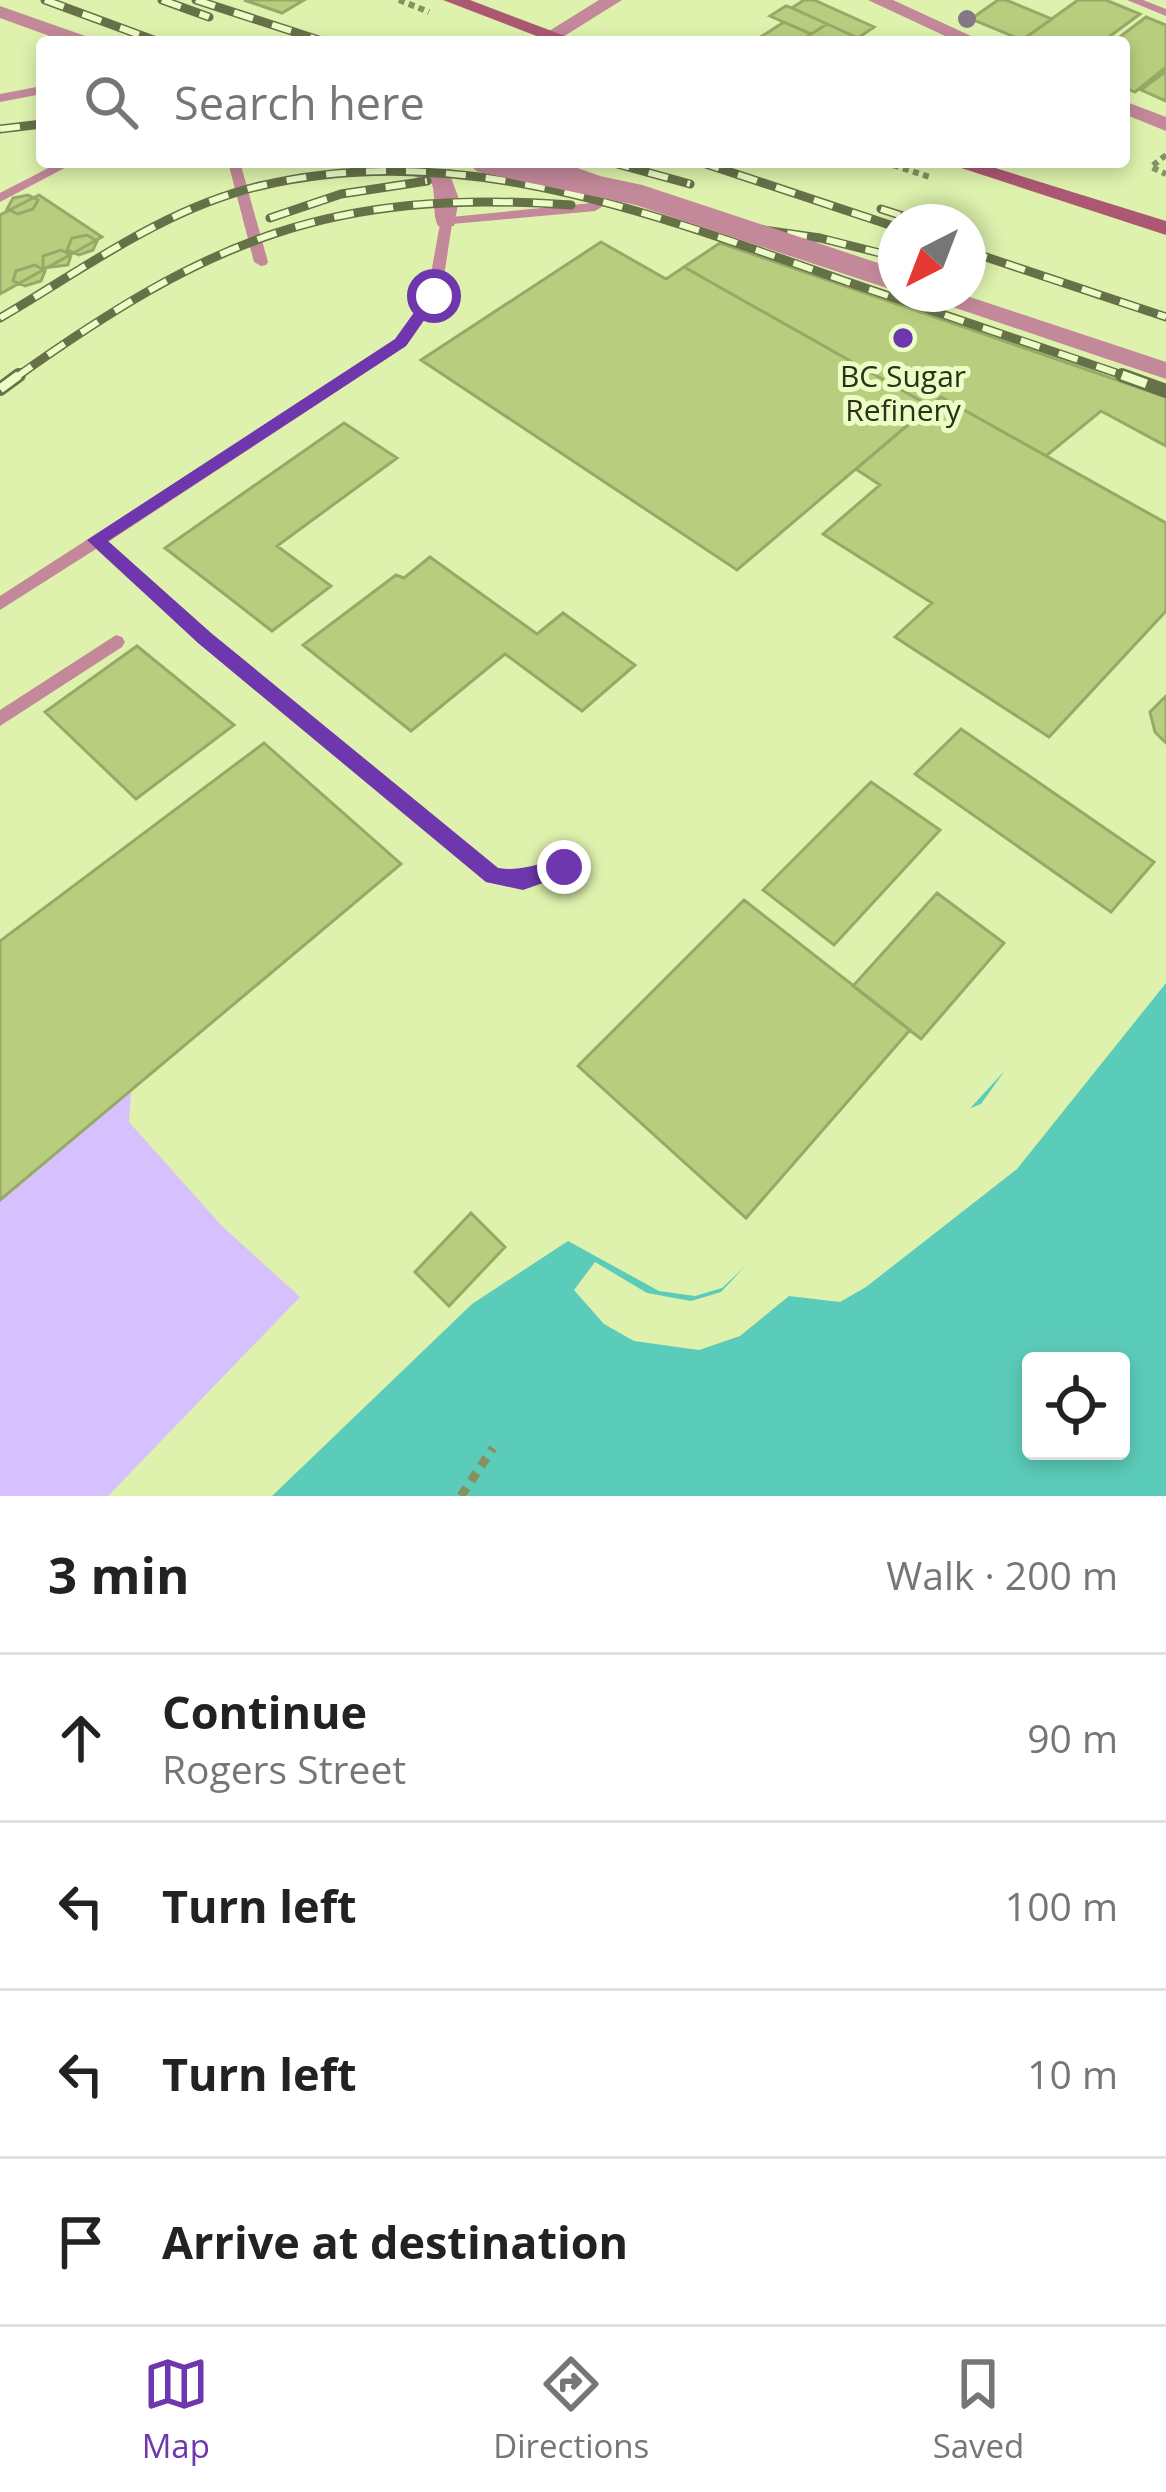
<!DOCTYPE html>
<html lang="en">
<head>
<meta charset="utf-8">
<style>
	body { margin:0; font-family:"Open Sans",sans-serif; background:#f2f2f2; color:#222 }
	.controls { position:absolute; right:36px; bottom:36px; display:grid; overflow:hidden; border-radius:12px; box-shadow:0 6px 18px #0003 }
	.controls button { width:108px; height:108px; display:grid; place-items:center; padding:0; border:0; border-bottom:3px solid #e0e0e0; background:#fff; color:#222; font:60px sans-serif }
	.compass { position:absolute; left:878px; top:204px; width:108px; height:108px; border-radius:50%; background:#fff; box-shadow:0 6px 18px #0003; rotate:222deg }
	.stop { position:absolute; width:36px; height:36px; margin:-27px; border:9px solid #6e37ae; border-radius:50%; background:#fff }
	.stop.end { background:#6e37ae; border-color:#fff; box-shadow:0 3px 12px #0008 }
	.list { margin:0; padding:0; list-style:none }
	h2 { display:flex; justify-content:space-between; align-items:center; height:156px; margin:0; padding:0 48px; font-size:51px }
	h2 small { font-size:39px; font-weight:400; color:#767676 }
	.list li { display:grid; grid-template-columns:78px 1fr auto; gap:36px; align-items:center; box-sizing:border-box; height:168px; padding:0 48px; border-top:3px solid #e0e0e0 }
	.list b { display:block; font-size:45px; white-space:nowrap }
	.list p { margin:0; font-size:39px; white-space:nowrap; color:#767676 }
	.list em { font-size:39px; font-style:normal; color:#767676 }
	.icon { flex:none; width:66px; height:66px; fill:none; stroke:currentColor; stroke-width:2; stroke-linecap:round; stroke-linejoin:round }
	.map { position:relative; flex:none; width:1166px; height:1496px; overflow:hidden }
	.search { position:absolute; background:#fff; box-shadow:0 6px 18px #0003; left:36px; right:36px; top:36px; height:132px; display:flex; align-items:center; gap:30px; box-sizing:border-box; padding:0 42px; border-radius:12px; color:#767676; font-size:45px }
	.sheet { height:828px; background:#fff }
	nav { display:flex; justify-content:space-around; align-items:center; box-sizing:border-box; height:168px; border-top:3px solid #e0e0e0; background:#fff; font-size:33px; color:#767676 }
	nav a { display:grid; justify-items:center; gap:6px }
	nav .on { color:#6e37ae }
	.map>svg:first-child { display:block }
	.green { fill:#d6c0fe }
	.water { fill:#5cccba; fill-rule:evenodd }
	.pier { fill:#def2ad }
	.building { fill:#b8ce7e; stroke:#97a967; stroke-width:3 }
	.lines { fill:none; stroke-linecap:round; stroke-linejoin:round }
	.path-far1 { stroke:#849161; stroke-width:6; stroke-dasharray:6 4.5; stroke-linecap:butt }
	.path { stroke:#849161; stroke-width:9; stroke-dasharray:10 8; stroke-linecap:butt }
	.lane { fill:#c38899; fill-rule:evenodd }
	.street { fill:#c38899; fill-rule:evenodd }
	.secondary { fill:#ac5873; fill-rule:evenodd }
	.rail-far1-casing { stroke:#667148; stroke-width:9 }
	.rail-casing { stroke:#667148; stroke-width:14 }
	.rail-far1 { stroke:#edfdc6; stroke-width:6; stroke-dasharray:20; stroke-linecap:butt }
	.rail { stroke:#edfdc6; stroke-width:9; stroke-dasharray:26; stroke-linecap:butt }
	.street-bridge { stroke:#c38899; stroke-width:21 }
	.tree { fill:#857787 }
	.route { fill:#6e37ae }
	.poi-dot { fill:#6e37ae; stroke:#edfdc6; stroke-width:4.5 }
	.labels { text-anchor:middle; dominant-baseline:central; stroke-width:10; stroke-linejoin:round; paint-order:stroke }
	.far-poi-label { font-size:30px; fill:#2a3116; stroke:#edfdc6 }
</style>
</head>
<body>
<div class="map">
<svg width="1166" height="1496" viewBox="0 0 1166 1496">
	<rect width="100%" height="100%" fill="#def2ad"/>
	<path class="green" d="M 131,1091 L 129,1122 L 222,1226 L 300,1297 L 108,1496 L 0,1496 L 0,1200 Z"/>
	<path class="water" d="M 1166,895 L 1166,1496 L 272,1496 L 472,1304 L 568,1241 L 659,1291 L 695,1296 L 722,1288 L 781,1233 L 952,1128 ZM 1031,1361 L 1121,1361 L 1121,1451 L 1031,1451 Z"/>
	<path class="pier" d="M 1166,889 L 1166,983 L 1017,1169 L 866,1287 L 840,1302 L 789,1296 L 740,1336 L 699,1350 L 634,1341 L 604,1324 L 574,1290 L 595,1262 L 647,1293 L 691,1301 L 721,1292 L 786,1223 L 858,1174 L 948,1124 L 958,1113 L 981,1104 L 1033,1031 Z"/>
	<path class="building" d="M 244,0 L 304,0 L 282,13 Z
		M 804,0 L 814,0 L 874,27 L 858,38 L 792,8 Z
		M 998,0 L 1006,0 L 1052,19 L 1022,40 L 971,19 Z
		M 1078,0 L 1106,0 L 1140,14 L 1102,42 L 1022,40 Z
		M 786,6 L 792,8 L 827,24 L 811,34 L 770,16 Z
		M 1146,17 L 1166,25 L 1166,67 L 1135,92 L 1124,87 L 1124,42 L 1113,42 Z
		M 784,22 L 811,34 L 799,42 L 753,42 Z
		M 827,24 L 858,38 L 851,42 L 799,42 Z
		M 1166,71 L 1166,101 L 1141,90 Z
		M 28,195 L 38,200 L 33,209 L 18,214 L 7,209 L 13,198 Z
		M 39,195 L 102,237 L 0,294 L 0,215 Z
		M 87,235 L 97,241 L 93,250 L 79,255 L 67,250 L 72,238 Z
		M 601,242 L 666,279 L 684,267 L 930,406 L 737,570 L 421,360 Z
		M 720,243 L 1166,397 L 1166,446 L 1101,411 L 1046,456 L 941,397 L 930,406 L 684,267 Z
		M 61,250 L 71,255 L 68,265 L 43,268 L 43,256 Z
		M 35,265 L 45,271 L 41,281 L 25,286 L 13,281 L 16,271 Z
		M 941,397 L 1166,523 L 1166,611 L 1049,737 L 895,637 L 932,603 L 823,534 L 880,485 L 856,469 Z
		M 344,423 L 397,458 L 277,546 L 331,586 L 272,631 L 165,548 Z
		M 430,557 L 537,634 L 563,613 L 635,665 L 582,711 L 505,654 L 411,731 L 303,645 L 396,575 L 404,578 Z
		M 137,646 L 234,725 L 136,799 L 45,712 Z
		M 1166,696 L 1166,743 L 1155,732 L 1150,712 Z
		M 961,729 L 1154,862 L 1111,912 L 915,774 Z
		M 264,743 L 401,864 L 0,1200 L 0,941 Z
		M 871,782 L 940,830 L 834,945 L 763,890 Z
		M 937,893 L 1004,943 L 921,1039 L 853,986 Z
		M 744,900 L 910,1030 L 746,1218 L 578,1066 Z
		M 471,1213 L 505,1247 L 449,1306 L 415,1272 Z"/>
	<g class="lines">
		<path class="path-far1" d="M 399,0 L 429,12
			M 1166,155 L 1151,167 L 1166,174
			M 883,162 L 930,177"/>
		<path class="path" d="M 461,1496 L 493,1448"/>
		<path class="lane" d="M 1127,0 L 1143,0 L 1166,9 L 1166,16 Z
			M 42,86 L 42,94 L 0,102 L 0,94 Z
			M 60,162 L 76,162 L 0,202 L 0,193 Z
			M 228,162 L 240,162 L 268,262 L 266,265 L 261,266 L 254,262 Z
			M 626,182 L 631,183 L 631,189 L 595,211 L 452,224 L 441,296 L 406,346 L 108,542 L 211,633 L 498,868 L 523,873 L 564,859 L 571,861 L 574,867 L 571,873 L 523,889 L 486,882 L 199,643 L 96,549 L 0,610 L 0,596 L 396,340 L 427,296 L 441,218 L 592,203 Z
			M 116,635 L 122,637 L 125,642 L 122,647 L 0,726 L 0,710 Z"/>
		<path class="street" d="M 599,0 L 622,0 L 558,40 L 541,36 Z
			M 868,0 L 893,0 L 984,42 L 958,42 Z
			M 0,6 L 91,38 L 94,42 L 66,42 L 0,18 Z
			M 1124,101 L 1166,117 L 1166,131 L 1124,114 Z
			M 382,162 L 413,162 L 450,175 L 459,199 L 454,226 L 438,226 C 432,215 436,197 432,184 Z
			M 526,162 L 561,162 L 600,176 L 589,182 Z
			M 925,294 L 961,294 L 1166,362 L 1166,379 L 929,299 Z"/>
		<path class="secondary" d="M 443,0 L 470,0 L 581,42 L 552,42 Z
			M 943,162 L 976,162 L 1166,221 L 1166,235 Z"/>
		<g class="rail-far1-casing">
			<path id="rail-far1" d="M 45,0 L 159,42
				M 162,0 L 209,17
				M 196,0 L 325,42
				M 0,129 L 42,124
				M 610,162 L 690,184
				M 700,162 L 896,227
				M 881,209 L 922,222
				M 270,218 L 341,194 L 427,181
				M 708,222 L 820,238 L 896,257
				M 968,251 L 1166,317
				M 0,318 C 82,270 165,208 260,186 C 462,138 656,215 845,281 C 940,314 1036,345 1131,378
				M 15,378 C 209,240 329,188 571,205"/>
		</g>
		<g class="rail-casing">
			<path id="rail" d="M 1122,375 L 1166,391
				M 0,389 L 19,375"/>
		</g>
		<use href="#rail-far1" class="rail-far1"/>
		<use href="#rail" class="rail"/>
		<path class="street-bridge" d="M 482,162 L 639,195 L 896,280"/>
	</g>
	<circle class="tree" cx="967" cy="19" r="9"/>
	<path class="route" d="M 428,293 L 441,296 L 406,346 L 108,541 L 211,633 L 498,868 C 528,873 547,857 571,861 L 571,873 L 523,890 L 486,882 L 198,643 L 87,540 L 395,339 Z"/>
	<circle class="poi-dot" cx="903" cy="338" r="12"/>
	<g class="labels">
		<g class="far-poi-label">
			<text x="903" y="375">BC Sugar<tspan x="903" dy="34">Refinery</tspan></text>
		</g>
	</g>
</svg>
<div class="controls">
<button><svg class="icon" aria-label="locate" viewBox="0 0 24 24"><circle cx="12" cy="12" r="6"/><path d="M12 2v4M12 18v4M2 12h4M18 12h4"/></svg></button>
</div>
<svg class="compass" viewBox="-18 -18 36 36"><path d="M0-13l5 13h-10z" fill="#e53935"/><path d="M0 13l5-13h-10z" fill="#767676"/></svg>
<div class="stop" style="left:434px;top:296px"></div>
<div class="stop end" style="left:564px;top:867px"></div>
<div class="search"><svg class="icon" aria-label="search" viewBox="0 0 24 24"><circle cx="10" cy="10" r="6"/><path d="M15 15l6 6"/></svg>Search here</div>
</div>
<section class="sheet">
<h2>3 min<small>Walk · 200 m</small></h2>
<ul class="list">
<li><svg class="icon" aria-label="ahead" viewBox="0 0 24 24"><path d="M12 20V5M6 11l6-6 6 6"/></svg><div><b>Continue</b><p>Rogers Street</p></div><em>90 m</em></li>
<li><svg class="icon" aria-label="left" viewBox="0 0 24 24"><path d="M17 20v-9H6M10 6l-5 5 5 5"/></svg><div><b>Turn left</b></div><em>100 m</em></li>
<li><svg class="icon" aria-label="left" viewBox="0 0 24 24"><path d="M17 20v-9H6M10 6l-5 5 5 5"/></svg><div><b>Turn left</b></div><em>10 m</em></li>
<li><svg class="icon" aria-label="arrive" viewBox="0 0 24 24"><path d="M6 21V4h12l-3 4 3 4H6"/></svg><div><b>Arrive at destination</b></div></li>
</ul>
</section>
<nav>
<a class="on"><svg class="icon" aria-label="map" viewBox="0 0 24 24"><path d="M3 6l6-2 6 2 6-2v14l-6 2-6-2-6 2zM9 4v14M15 6v14"/></svg>Map</a>
<a><svg class="icon" aria-label="directions" viewBox="0 0 24 24"><path d="M12 3l9 9-9 9-9-9zM9 14v-3h6M13 9l2 2-2 2"/></svg>Directions</a>
<a><svg class="icon" aria-label="saved" viewBox="0 0 24 24"><path d="M7 4h10v16l-5-4-5 4z"/></svg>Saved</a>
</nav>
</body>
</html>
